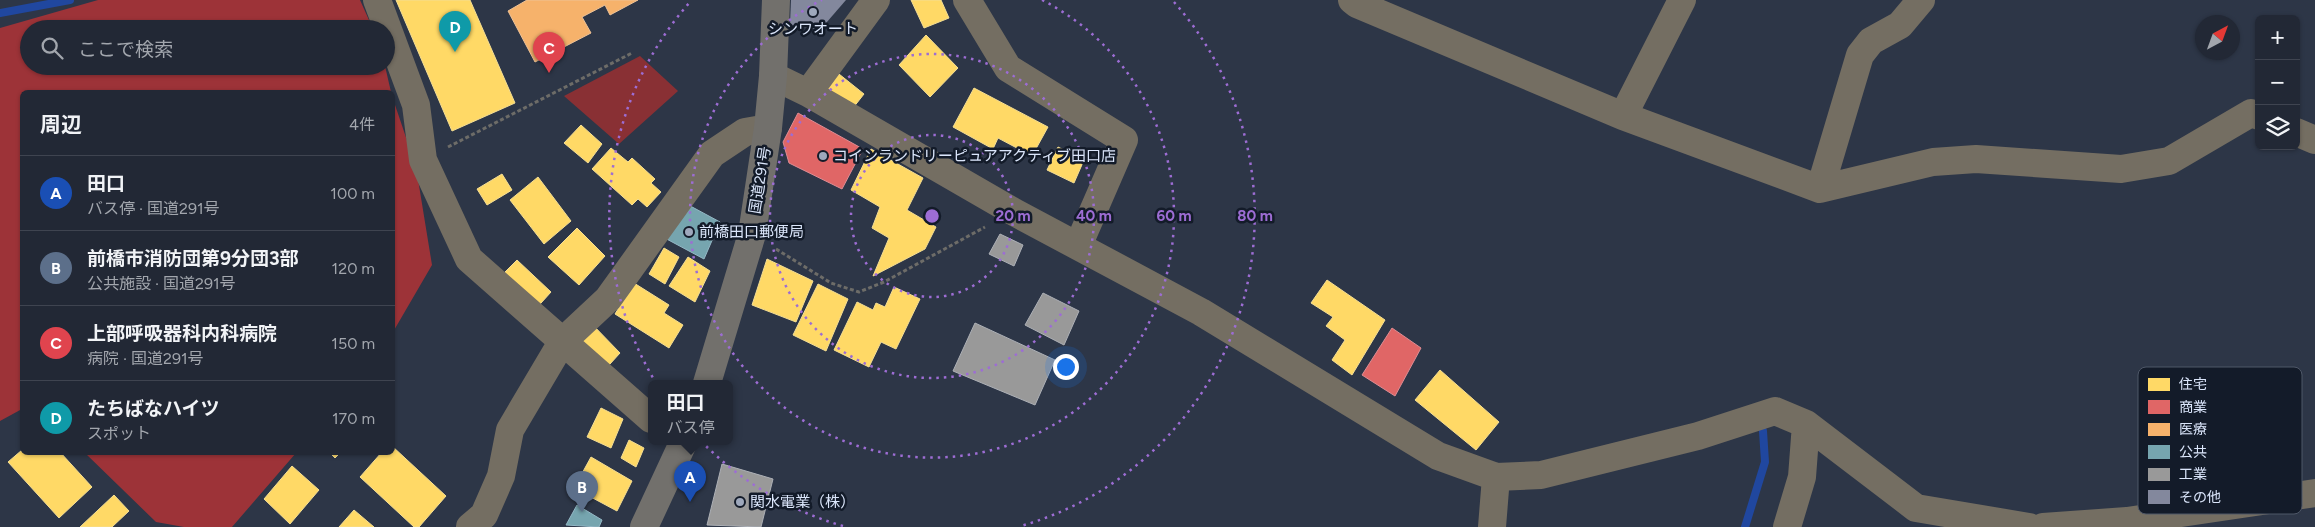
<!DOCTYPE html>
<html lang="ja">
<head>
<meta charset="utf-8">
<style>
	body { margin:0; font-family:Figtree,"Noto Sans JP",sans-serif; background:#2e3441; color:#f1f3f6 }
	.controls { position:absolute; right:15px; top:15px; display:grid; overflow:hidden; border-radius:8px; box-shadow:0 1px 4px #0004 }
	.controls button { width:45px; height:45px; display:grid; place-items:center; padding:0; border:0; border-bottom:1px solid #3f4450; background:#222835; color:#f1f3f6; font:25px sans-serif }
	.compass { position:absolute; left:2195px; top:15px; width:45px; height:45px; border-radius:50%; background:#222835; box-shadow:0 1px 4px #0004; rotate:41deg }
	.you { position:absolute; left:1065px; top:366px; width:18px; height:18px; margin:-12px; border:4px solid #fff; border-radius:50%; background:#1a73e8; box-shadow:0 0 0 8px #1a73e833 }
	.badge { display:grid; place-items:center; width:32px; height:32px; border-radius:50%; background:#1a73e8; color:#fff; font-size:16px; font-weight:700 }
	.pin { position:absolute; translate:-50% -41px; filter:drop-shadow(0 1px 2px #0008) }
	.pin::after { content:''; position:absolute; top:26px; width:18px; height:15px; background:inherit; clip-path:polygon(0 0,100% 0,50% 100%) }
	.popup { position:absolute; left:648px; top:380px; width:85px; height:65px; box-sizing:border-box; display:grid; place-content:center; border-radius:8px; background:#222835; filter:drop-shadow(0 1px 4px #0005); font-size:16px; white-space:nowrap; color:#a2a6ad }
	.popup b { font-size:19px; color:#f1f3f6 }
	.popup::after { content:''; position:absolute; left:50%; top:100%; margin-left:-10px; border:10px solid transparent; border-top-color:#222835 }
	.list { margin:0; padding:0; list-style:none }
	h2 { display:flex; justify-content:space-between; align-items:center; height:65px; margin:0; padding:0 20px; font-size:21px }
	h2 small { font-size:16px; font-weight:400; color:#a2a6ad }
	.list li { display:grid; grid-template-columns:32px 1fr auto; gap:15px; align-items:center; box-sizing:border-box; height:75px; padding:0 20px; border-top:1px solid #3f4450 }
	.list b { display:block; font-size:19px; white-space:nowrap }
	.list p { margin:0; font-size:16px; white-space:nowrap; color:#a2a6ad }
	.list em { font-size:16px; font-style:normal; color:#a2a6ad }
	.icon { flex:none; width:28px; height:28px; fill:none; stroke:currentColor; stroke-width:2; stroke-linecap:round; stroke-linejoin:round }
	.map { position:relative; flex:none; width:2315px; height:527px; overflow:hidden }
	.search { position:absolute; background:#222835; box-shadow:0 1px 4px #0004; left:20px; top:20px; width:375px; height:55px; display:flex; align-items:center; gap:12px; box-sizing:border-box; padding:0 18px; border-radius:28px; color:#a2a6ad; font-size:19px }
	.panel { position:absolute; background:#222835; box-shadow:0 1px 4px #0004; left:20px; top:90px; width:375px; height:365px; border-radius:8px }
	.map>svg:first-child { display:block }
	.green { fill:#893034 }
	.forest { fill:#9d3338 }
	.homes { fill:#ffd966; stroke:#f4dd93 }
	.shops { fill:#e06666; stroke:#de8c93 }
	.health { fill:#f6b26b; stroke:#eec296 }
	.public { fill:#76a5af; stroke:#94b8c6 }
	.industry { fill:#999; stroke:#adb0b6 }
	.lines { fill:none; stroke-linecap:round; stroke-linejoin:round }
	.stream { stroke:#20479f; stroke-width:8 }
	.building { fill:#83889d }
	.path { stroke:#6d6c68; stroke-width:3; stroke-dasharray:4 2.5; stroke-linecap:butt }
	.minor { stroke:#746e62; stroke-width:28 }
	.trunk { stroke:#72706c; stroke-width:28 }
	.ring { fill:none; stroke:#9d6dd4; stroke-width:2.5; stroke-dasharray:2.5 5 }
	.poi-dot { fill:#9ea8bc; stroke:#131b29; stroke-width:2 }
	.labels { text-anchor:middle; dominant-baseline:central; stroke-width:5; stroke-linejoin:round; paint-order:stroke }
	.poi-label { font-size:15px; fill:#dbe6fb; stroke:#131b29; text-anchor:start }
	.street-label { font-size:15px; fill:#dbe6fb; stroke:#131b29 }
	.key { fill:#131b29; stroke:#4f5868; stroke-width:1 }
	.key-label { font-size:14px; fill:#dbe6fb }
	.centre { fill:#9d6dd4; stroke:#131b29; stroke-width:2.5 }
	.ring-label { font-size:15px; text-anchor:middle; font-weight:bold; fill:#9d6dd4; stroke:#131b29; stroke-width:5; stroke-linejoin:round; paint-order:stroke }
</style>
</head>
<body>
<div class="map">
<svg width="2315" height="527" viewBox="0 0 2315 527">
	<rect width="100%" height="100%" fill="#2d3647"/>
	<path class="green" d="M 640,56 L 678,91 L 619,144 L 564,96 Z"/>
	<path class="forest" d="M 98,0 L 360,0 L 373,29 L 29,29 L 29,66 L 385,66 L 391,92 L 22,92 L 22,409 L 0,421 L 0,28 Z
		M 392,96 L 416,167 L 432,265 L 393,332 Z
		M 85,453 L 296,453 L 232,527 L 184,527 L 156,522 Z"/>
	<path class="homes" d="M 396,0 L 470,0 L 515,103 L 452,131 Z
		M 911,0 L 941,0 L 949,18 L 924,28 Z
		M 926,35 L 958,68 L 930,97 L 899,65 Z
		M 839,74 L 864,94 L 849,113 L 823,94 Z
		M 974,88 L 1048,127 L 1032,156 L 998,138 L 993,149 L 953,127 Z
		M 581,125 L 602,144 L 588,163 L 564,143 Z
		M 1058,147 L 1084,160 L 1074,183 L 1047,170 Z
		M 611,148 L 628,162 L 632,158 L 655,179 L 651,183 L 661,192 L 647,207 L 638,199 L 632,205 L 592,169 Z
		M 871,149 L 923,178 L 907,210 L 936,227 L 925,249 L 873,276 L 889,238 L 872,228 L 880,207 L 851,190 Z
		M 502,174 L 512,190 L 487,205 L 477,189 Z
		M 538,177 L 571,221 L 544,244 L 510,200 Z
		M 577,228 L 605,256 L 579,285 L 548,257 Z
		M 664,248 L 679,257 L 665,284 L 649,274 Z
		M 688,257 L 710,271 L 695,302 L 669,286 Z
		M 767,259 L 813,281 L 796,322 L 752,305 Z
		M 517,260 L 551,292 L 532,313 L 497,280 Z
		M 1327,280 L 1385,320 L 1352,375 L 1332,360 L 1345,340 L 1326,326 L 1333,317 L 1311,303 Z
		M 634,283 L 669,305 L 664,313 L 683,325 L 669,348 L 615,314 Z
		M 818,284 L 848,299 L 826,351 L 793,335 Z
		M 894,287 L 920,299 L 896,349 L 881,342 L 869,367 L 834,350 L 857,302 L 873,310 L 876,303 L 885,307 Z
		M 589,321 L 620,353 L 600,375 L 567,344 Z
		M 1440,370 L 1499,422 L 1476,450 L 1415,400 Z
		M 601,408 L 623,419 L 611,448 L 587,437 Z
		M 629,440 L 644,448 L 636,467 L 621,458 Z
		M 392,446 L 446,496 L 419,527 L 414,527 L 360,477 L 382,452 L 392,452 Z
		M 22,450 L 22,452 L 60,452 L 92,487 L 59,518 L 8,462 Z
		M 329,452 L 341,452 L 335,458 Z
		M 591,457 L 632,481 L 617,511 L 574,488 Z
		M 292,466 L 319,490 L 290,524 L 264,499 Z
		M 114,495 L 129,511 L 112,527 L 80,527 Z
		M 354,510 L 374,527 L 339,527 Z"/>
	<path class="shops" d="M 798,113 L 863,149 L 842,189 L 789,163 L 783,142 Z
		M 1392,328 L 1421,348 L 1395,396 L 1362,375 Z"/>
	<path class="health" d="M 638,0 L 610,15 L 605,5 L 582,17 L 591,33 L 535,62 L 508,11 L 527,0 Z"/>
	<path class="public" d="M 681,201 L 720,222 L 704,259 L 661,236 Z
		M 577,505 L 602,520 L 599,527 L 566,525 Z"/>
	<path class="industry" d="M 1000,234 L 1023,245 L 1014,266 L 989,254 Z
		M 1043,293 L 1079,311 L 1064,345 L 1025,325 Z
		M 975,323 L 1055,360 L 1035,405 L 953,371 Z
		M 722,464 L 773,479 L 761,527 L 707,525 Z"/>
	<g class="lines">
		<path class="stream" d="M 0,13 L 70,0
			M 1745,527 L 1765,462 L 1763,431"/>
	</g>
	<path class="building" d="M 791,0 L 846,0 L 820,30 L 790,25 Z"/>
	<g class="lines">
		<path class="path" d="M 448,147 L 632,53
			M 776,249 L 831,283 L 859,292 L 884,282 L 985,227"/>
		<path class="minor" d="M 377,0 L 416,105 L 423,160 L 469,259 L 651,419
			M 967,0 L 1008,68 L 1124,140 L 1078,246
			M 1352,0 L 1357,4 L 1623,116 L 1820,189 L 1933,162 L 1976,159 L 2121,169 L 2169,161 L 2251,113 L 2259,116
			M 773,76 L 808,93 L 1014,212 L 1201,312 L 1438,456 L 1496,477 L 1541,475 L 1698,436 L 1775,411 L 1806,424 L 1916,508 L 2029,527
			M 808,93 L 876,0
			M 1623,116 L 1682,0
			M 2296,132 L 2315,140
			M 1820,189 L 1860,55 L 1871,41 L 1900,25 L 1921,0
			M 470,527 L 484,515 L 501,476 L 510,430 L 562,342 L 608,299 L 712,154 L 745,132 L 768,128
			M 1492,527 L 1496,477
			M 1787,527 L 1802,477 L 1806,424
			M 2043,527 L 2127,521 L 2315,493"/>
		<path class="trunk" d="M 707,383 L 752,234 L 768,128 L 773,76 L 776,0
			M 644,527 L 684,441"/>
	</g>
	<g class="ring">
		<circle cx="932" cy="216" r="81"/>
		<circle cx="932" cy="216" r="162"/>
		<path d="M1042 0A242 242 0 1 1 822 0"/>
		<path d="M843 526A323 323 0 0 1 690 2M1174 2A323 323 0 0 1 1021 526"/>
	</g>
	<g class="poi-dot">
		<circle cx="813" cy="12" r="5"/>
		<circle cx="823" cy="156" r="5"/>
		<circle cx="689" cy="232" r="5"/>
		<circle cx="740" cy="502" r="5"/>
	</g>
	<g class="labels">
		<g class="poi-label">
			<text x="813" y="29" text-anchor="middle">シンワオート</text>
			<text x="833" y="156">コインランドリーピュアアクティブ田口店</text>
			<text x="699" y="232">前橋田口郵便局</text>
			<text x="750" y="502">関水電業（株）</text>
		</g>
		<g class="street-label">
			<text transform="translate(760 180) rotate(-81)">国道291号</text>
		</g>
	</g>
	<rect x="2138" y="367" width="164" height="147" rx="8" class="key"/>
	<rect x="2148" y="378" width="22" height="13" fill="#ffd966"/>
	<rect x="2148" y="400" width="22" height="14" fill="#e06666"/>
	<rect x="2148" y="423" width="22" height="13" fill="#f6b26b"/>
	<rect x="2148" y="445" width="22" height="14" fill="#76a5af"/>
	<rect x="2148" y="468" width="22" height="13" fill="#999"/>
	<rect x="2148" y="490" width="22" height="14" fill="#83889d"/>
	<g class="key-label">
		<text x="2179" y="389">住宅</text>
		<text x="2179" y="412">商業</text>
		<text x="2179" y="434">医療</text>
		<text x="2179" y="457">公共</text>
		<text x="2179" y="479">工業</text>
		<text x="2179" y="502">その他</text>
	</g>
	<circle cx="932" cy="216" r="8" class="centre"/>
	<g class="ring-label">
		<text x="1013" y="221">20 m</text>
		<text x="1094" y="221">40 m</text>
		<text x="1174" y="221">60 m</text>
		<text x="1255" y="221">80 m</text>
	</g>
</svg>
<div class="controls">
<button>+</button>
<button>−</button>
<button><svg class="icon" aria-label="layers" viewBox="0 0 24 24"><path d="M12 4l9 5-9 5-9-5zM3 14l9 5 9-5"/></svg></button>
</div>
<svg class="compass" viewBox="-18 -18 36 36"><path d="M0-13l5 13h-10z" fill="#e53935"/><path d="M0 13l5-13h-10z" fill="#a2a6ad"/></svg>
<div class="you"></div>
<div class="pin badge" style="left:690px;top:502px;background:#1a4fb4">A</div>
<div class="popup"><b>田口</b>バス停</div>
<div class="pin badge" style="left:582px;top:512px;background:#5c6f8a">B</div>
<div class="pin badge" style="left:549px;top:73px;background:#e0444e">C</div>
<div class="pin badge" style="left:455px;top:52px;background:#0f9aa8">D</div>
<div class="search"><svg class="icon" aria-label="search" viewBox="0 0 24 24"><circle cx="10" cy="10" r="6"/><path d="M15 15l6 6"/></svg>ここで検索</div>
<section class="panel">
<h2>周辺<small>4件</small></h2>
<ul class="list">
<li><span class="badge" style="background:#1a4fb4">A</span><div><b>田口</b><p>バス停 · 国道291号</p></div><em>100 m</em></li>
<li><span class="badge" style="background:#5c6f8a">B</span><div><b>前橋市消防団第9分団3部</b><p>公共施設 · 国道291号</p></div><em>120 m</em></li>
<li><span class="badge" style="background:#e0444e">C</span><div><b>上部呼吸器科内科病院</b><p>病院 · 国道291号</p></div><em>150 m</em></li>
<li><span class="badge" style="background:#0f9aa8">D</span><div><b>たちばなハイツ</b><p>スポット</p></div><em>170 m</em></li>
</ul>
</section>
</div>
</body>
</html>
